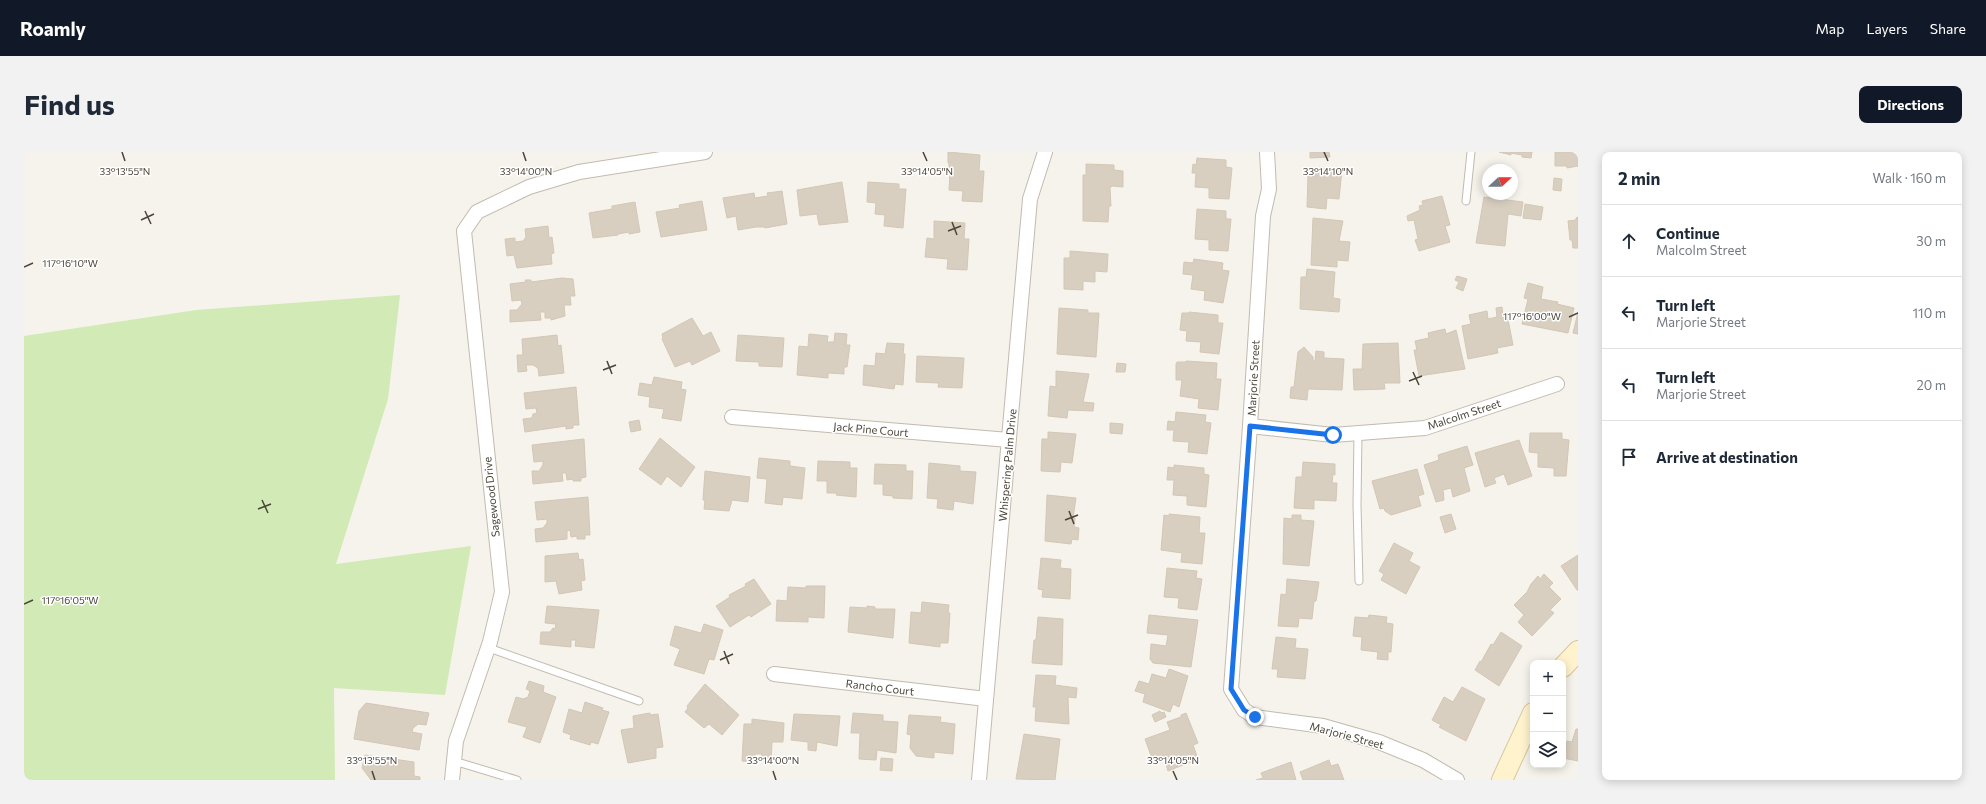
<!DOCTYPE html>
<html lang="en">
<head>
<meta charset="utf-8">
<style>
	body { margin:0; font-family:Commissioner,sans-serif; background:#f2f2f3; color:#1f2937 }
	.controls { position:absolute; right:12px; bottom:12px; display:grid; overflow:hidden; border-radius:8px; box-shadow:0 2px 10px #0003 }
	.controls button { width:36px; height:36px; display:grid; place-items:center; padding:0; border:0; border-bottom:1px solid #e0e1e3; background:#fff; color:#1f2937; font:20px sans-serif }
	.compass { position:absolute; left:1458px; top:12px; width:36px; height:36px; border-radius:50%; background:#fff; box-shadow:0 2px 10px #0003; rotate:68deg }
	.stop { position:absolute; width:12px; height:12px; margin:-9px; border:3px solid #1a73e8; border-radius:50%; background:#fff }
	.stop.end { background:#1a73e8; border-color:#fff; box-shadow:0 1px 4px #0008 }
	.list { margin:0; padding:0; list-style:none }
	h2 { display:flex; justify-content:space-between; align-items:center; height:52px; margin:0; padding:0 16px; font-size:17px }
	h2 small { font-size:13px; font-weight:400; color:#747a83 }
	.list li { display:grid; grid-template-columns:26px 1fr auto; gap:12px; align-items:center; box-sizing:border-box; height:72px; padding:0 16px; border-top:1px solid #e0e1e3 }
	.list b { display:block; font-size:15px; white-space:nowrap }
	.list p { margin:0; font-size:13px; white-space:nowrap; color:#747a83 }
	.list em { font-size:13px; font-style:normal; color:#747a83 }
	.icon { flex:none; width:22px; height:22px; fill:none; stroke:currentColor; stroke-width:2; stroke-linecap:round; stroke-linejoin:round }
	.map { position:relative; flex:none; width:1554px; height:628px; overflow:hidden; border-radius:8px }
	header { display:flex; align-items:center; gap:24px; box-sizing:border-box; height:56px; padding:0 20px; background:#111827; color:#fff }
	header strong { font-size:19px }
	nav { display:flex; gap:22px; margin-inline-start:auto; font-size:14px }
	.intro { display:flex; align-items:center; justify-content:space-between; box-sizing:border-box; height:96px; padding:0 24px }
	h1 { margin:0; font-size:28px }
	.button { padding:10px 18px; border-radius:8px; background:#111827; color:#fff; font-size:14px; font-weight:700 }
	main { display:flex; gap:24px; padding:0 24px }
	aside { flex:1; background:#fff; border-radius:8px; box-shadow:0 2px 10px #0003 }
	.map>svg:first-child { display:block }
	.green { fill:#d2eab5 }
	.building { fill:#d8cfc1; stroke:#d3c7b4 }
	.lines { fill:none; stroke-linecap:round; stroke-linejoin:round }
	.lane-casing { stroke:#c2bbae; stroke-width:9 }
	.street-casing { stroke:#c2bbae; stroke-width:16 }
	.secondary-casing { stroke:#d6c79b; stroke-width:22 }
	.lane { stroke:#fff; stroke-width:7 }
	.street { stroke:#fff; stroke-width:14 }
	.secondary { stroke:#fff3cd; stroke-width:20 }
	.route { stroke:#1a73e8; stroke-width:5 }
	.ticks { fill:none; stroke:#4b4439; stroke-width:1.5 }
	.labels { text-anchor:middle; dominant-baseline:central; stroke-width:3; stroke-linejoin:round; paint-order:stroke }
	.street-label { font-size:11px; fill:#4b4439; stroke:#fff }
	.ticks-label { font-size:10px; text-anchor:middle; fill:#4b4439; stroke:#fff; stroke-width:3; stroke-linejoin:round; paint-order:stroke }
</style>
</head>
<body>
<header>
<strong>Roamly</strong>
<nav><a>Map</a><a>Layers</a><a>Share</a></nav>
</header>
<div class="intro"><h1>Find us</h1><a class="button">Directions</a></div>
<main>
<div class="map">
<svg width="1554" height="628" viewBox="0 0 1554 628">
	<rect width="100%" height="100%" fill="#f6f3ec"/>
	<path class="green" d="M 376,143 L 364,247 L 312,412 L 447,394 L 421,543 L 310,536 L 311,628 L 0,628 L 0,184 L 172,158 Z"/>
	<path class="building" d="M 924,0 L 956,3 L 955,19 L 960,19 L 958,50 L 938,49 L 939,39 L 925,38 L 926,20 L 925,20 L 925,11 L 924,11 Z
		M 1286,0 L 1305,0 L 1306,5 L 1286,6 Z
		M 1475,0 L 1508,0 L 1507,6 L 1498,5 L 1498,3 L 1487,1 L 1487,3 Z
		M 1531,0 L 1554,0 L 1554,14 L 1543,16 L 1543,14 L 1531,14 Z
		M 1173,6 L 1202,8 L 1202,15 L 1208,16 L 1205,47 L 1185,46 L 1185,36 L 1171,35 L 1172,21 L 1168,21 L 1169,12 L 1172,13 Z
		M 1062,12 L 1090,13 L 1090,18 L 1099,19 L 1099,35 L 1088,34 L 1086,36 L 1087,54 L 1085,54 L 1084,70 L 1059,69 L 1059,23 L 1062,23 Z
		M 1290,16 L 1318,18 L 1315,47 L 1303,46 L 1302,57 L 1283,55 L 1284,24 L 1289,25 Z
		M 1530,26 L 1538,27 L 1537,39 L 1529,38 Z
		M 818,30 L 824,70 L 795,73 L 793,62 L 776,64 L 773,38 Z
		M 844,30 L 875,32 L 875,37 L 882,37 L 879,76 L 860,74 L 861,63 L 851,62 L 852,51 L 843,50 Z
		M 758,39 L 763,72 L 741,76 L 741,75 L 732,75 L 714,78 L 712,64 L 703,66 L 699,46 L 730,41 L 731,46 L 744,44 L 743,41 Z
		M 1418,44 L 1426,73 L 1421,74 L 1426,90 L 1395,99 L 1391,88 L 1394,87 L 1390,68 L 1384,69 L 1383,64 L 1396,58 L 1395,54 L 1399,53 L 1398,49 Z
		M 1460,45 L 1499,50 L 1497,64 L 1484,62 L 1481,94 L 1452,91 Z
		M 678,49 L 683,78 L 637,85 L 632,60 L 656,56 L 655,53 Z
		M 611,50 L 616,80 L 605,82 L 605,80 L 594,82 L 594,83 L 569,86 L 565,61 L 588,57 L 588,54 Z
		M 1501,52 L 1519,55 L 1517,68 L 1499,66 Z
		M 1173,57 L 1202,59 L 1202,67 L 1207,67 L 1204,99 L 1185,98 L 1185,88 L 1171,87 Z
		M 1554,65 L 1554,96 L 1549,96 L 1548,88 L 1546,88 L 1544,69 L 1552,68 L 1552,66 Z
		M 1289,66 L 1319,69 L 1315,89 L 1326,90 L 1324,109 L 1313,108 L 1313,115 L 1287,113 Z
		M 910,69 L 941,71 L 940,87 L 945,87 L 943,118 L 923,117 L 924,107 L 901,105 L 903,86 L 910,87 Z
		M 524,74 L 525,86 L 528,85 L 530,101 L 527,102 L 528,112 L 493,116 L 490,103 L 483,104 L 481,87 L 491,86 L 491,90 L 499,89 L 502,85 L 501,77 Z
		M 1046,99 L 1084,102 L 1083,120 L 1071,119 L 1071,130 L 1059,129 L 1059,138 L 1040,137 L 1040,106 L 1046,106 Z
		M 1170,107 L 1199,111 L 1198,118 L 1205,119 L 1199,151 L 1180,148 L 1181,139 L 1167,137 L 1169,123 L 1159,122 L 1160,110 L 1169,111 Z
		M 1283,117 L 1311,120 L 1309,146 L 1316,147 L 1315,160 L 1276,157 L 1277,125 L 1282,125 Z
		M 1433,124 L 1443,127 L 1439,139 L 1432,136 L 1435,130 L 1431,128 Z
		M 538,126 L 549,127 L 551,144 L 546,144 L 547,153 L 540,153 L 541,164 L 527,168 L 527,166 L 521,166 L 521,160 L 516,160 L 517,168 L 486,170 L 486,158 L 493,158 L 498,152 L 497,148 L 488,149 L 486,132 L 502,130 L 501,128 L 507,128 L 507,130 Z
		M 1504,131 L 1519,135 L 1517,147 L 1534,150 L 1533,152 L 1550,156 L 1544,181 L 1498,172 L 1504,147 L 1500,146 Z
		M 1478,155 L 1479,163 L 1483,162 L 1489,193 L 1473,196 L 1474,201 L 1444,207 L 1438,174 L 1447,172 L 1445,163 L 1463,159 L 1464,167 L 1473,165 L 1472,156 Z
		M 1035,156 L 1064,158 L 1064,161 L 1075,161 L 1072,205 L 1033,202 Z
		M 1165,160 L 1194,163 L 1194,171 L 1199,171 L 1195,202 L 1176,200 L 1177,190 L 1162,189 L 1163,179 L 1156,178 L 1158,161 L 1165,161 Z
		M 1554,160 L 1554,182 L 1549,181 Z
		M 668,166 L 679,184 L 687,180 L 696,199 L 668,213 L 666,209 L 651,215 L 638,187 L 639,186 L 638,182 Z
		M 1421,177 L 1422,182 L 1432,178 L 1441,217 L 1395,224 L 1390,198 L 1393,198 L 1391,189 L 1405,186 L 1404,181 Z
		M 811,181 L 823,182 L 822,193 L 826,193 L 823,215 L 820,215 L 820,222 L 804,221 L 804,226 L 773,223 L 775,194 L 784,195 L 785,182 L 804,184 L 803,190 L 810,190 Z
		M 533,183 L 534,194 L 537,193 L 540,221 L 515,224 L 514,216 L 509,213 L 502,213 L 503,219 L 494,220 L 493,203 L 499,203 L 498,187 Z
		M 714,183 L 760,186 L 758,215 L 735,214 L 735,210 L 712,209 Z
		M 863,191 L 880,192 L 879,202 L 881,202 L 879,233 L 871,232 L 870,237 L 839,233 L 840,213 L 851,214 L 852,201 L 861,202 Z
		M 1374,191 L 1376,231 L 1360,231 L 1361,237 L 1330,238 L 1329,217 L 1338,217 L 1339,192 Z
		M 1280,195 L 1289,205 L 1289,209 L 1291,209 L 1292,199 L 1300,200 L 1300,206 L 1320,207 L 1318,238 L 1284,237 L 1283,248 L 1266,246 L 1267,235 L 1270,235 L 1274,200 Z
		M 893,204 L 940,206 L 938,236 L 914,235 L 915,231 L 892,230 Z
		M 1162,209 L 1193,211 L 1192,227 L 1197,227 L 1194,258 L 1174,256 L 1175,247 L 1156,244 L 1158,228 L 1152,228 L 1152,212 L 1153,210 L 1162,210 Z
		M 1093,211 L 1102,212 L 1101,220 L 1092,220 Z
		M 1032,219 L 1065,222 L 1059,250 L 1070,251 L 1069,259 L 1044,258 L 1043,266 L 1024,264 L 1026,234 L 1032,235 Z
		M 630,225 L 658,230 L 657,237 L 662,238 L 657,269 L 638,266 L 640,257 L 625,255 L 626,245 L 614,243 L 616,231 L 628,233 Z
		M 552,235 L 555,273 L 549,273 L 549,276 L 542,277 L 542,274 L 501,280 L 499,267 L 508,266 L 509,262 L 513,261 L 512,256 L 502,257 L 500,241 Z
		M 1152,260 L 1182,263 L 1181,270 L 1187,271 L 1183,302 L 1164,300 L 1165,290 L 1149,289 L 1150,278 L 1143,278 L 1144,269 L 1151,270 Z
		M 615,268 L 617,278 L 607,280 L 605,270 Z
		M 1086,271 L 1099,272 L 1098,282 L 1086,281 Z
		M 1024,280 L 1052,282 L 1048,311 L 1037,310 L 1036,320 L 1017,319 L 1018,287 L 1024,287 Z
		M 1506,281 L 1538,281 L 1538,287 L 1545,288 L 1542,324 L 1530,324 L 1530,316 L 1514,315 L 1514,301 L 1505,300 Z
		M 636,286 L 671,315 L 657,335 L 643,324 L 637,333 L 615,317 Z
		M 560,287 L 562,325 L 557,326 L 557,329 L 549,329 L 549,327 L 543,328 L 542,321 L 538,321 L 539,329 L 509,332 L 508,319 L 515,319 L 519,313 L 519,309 L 510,310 L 508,293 Z
		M 1495,288 L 1508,324 L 1484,333 L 1480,322 L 1470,326 L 1472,331 L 1461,335 L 1451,301 Z
		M 1443,294 L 1449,313 L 1440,316 L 1446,339 L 1429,345 L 1427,336 L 1419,338 L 1420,348 L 1412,350 L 1400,313 L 1415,308 L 1414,303 Z
		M 735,306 L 766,309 L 766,314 L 781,316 L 778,347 L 759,345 L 758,353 L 741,351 L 743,327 L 733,326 Z
		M 794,309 L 826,310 L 826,316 L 833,316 L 832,345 L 812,343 L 813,341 L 803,341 L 803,329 L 793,329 Z
		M 1279,310 L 1311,312 L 1311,323 L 1309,322 L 1308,331 L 1313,331 L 1312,349 L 1290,348 L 1290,357 L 1270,356 L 1272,325 L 1278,325 Z
		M 905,311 L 936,314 L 936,319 L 952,320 L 949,352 L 930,349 L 929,358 L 913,356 L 914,347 L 903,346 Z
		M 851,312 L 882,313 L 882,319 L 889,319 L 888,347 L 869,346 L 869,344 L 859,343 L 859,332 L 850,332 Z
		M 1150,313 L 1180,316 L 1180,322 L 1185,323 L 1182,355 L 1163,353 L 1163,344 L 1149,343 L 1150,328 L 1143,328 L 1144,315 L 1150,316 Z
		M 1393,317 L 1400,342 L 1394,344 L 1397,354 L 1367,363 L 1361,359 L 1360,356 L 1356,357 L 1348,329 Z
		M 681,319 L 726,325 L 724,350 L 708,348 L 705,359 L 680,357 L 681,348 L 679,348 Z
		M 1023,343 L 1052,346 L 1049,366 L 1051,366 L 1050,375 L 1055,376 L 1054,388 L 1048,387 L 1047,392 L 1021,389 Z
		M 564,345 L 566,383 L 561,383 L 561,387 L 553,387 L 553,384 L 547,385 L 546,378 L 543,379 L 543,387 L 512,390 L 511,377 L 519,376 L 523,371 L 523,367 L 513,368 L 511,350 Z
		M 1145,362 L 1176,365 L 1175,381 L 1181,381 L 1178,412 L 1157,410 L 1158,401 L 1137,398 L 1140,363 L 1145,364 Z
		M 1427,362 L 1432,377 L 1421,381 L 1416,365 Z
		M 1268,363 L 1277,363 L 1277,368 L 1290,369 L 1285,414 L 1259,412 L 1260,366 L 1268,367 Z
		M 1370,391 L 1389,401 L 1385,409 L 1396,415 L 1382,442 L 1357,428 L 1360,422 L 1355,419 Z
		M 554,401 L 555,408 L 559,407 L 561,428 L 557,429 L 558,438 L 535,442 L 532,429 L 521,430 L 521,404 Z
		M 1554,403 L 1554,438 L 1553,438 L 1537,414 Z
		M 1017,406 L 1037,408 L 1036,416 L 1047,417 L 1046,447 L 1018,445 L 1019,438 L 1014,437 Z
		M 1143,416 L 1173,419 L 1172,426 L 1178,427 L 1173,458 L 1154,456 L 1155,446 L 1140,445 Z
		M 1520,422 L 1529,431 L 1525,435 L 1537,447 L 1526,458 L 1530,461 L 1508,484 L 1494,470 L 1500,463 L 1490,453 L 1503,440 L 1507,432 L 1514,424 L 1516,427 Z
		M 730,427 L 747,452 L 727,465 L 725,463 L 706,475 L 692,454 L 706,445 L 705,443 L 722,434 L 721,432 Z
		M 1263,427 L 1295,430 L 1292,449 L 1290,449 L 1288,467 L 1275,466 L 1274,475 L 1254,474 L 1257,442 L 1262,443 Z
		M 782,434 L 801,434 L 800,466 L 784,465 L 784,470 L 752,469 L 753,448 L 763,449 L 764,435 L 782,436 Z
		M 898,450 L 925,453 L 924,461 L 926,461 L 924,491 L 916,491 L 916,495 L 885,491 L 887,460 L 897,461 Z
		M 523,454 L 575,458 L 570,496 L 551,494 L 552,488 L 547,488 L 547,495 L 516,492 L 517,480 L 526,480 L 529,476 L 531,477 L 532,472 L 521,471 Z
		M 843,454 L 851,455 L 851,457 L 871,457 L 869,486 L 824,480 L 826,455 L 843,456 Z
		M 1125,463 L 1174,468 L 1167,515 L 1129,511 L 1126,507 L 1127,492 L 1142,494 L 1144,483 L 1123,481 Z
		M 1345,463 L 1363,465 L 1362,471 L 1369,472 L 1367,500 L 1364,500 L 1364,508 L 1353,507 L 1354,500 L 1337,498 L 1338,485 L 1329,484 L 1331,465 L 1344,466 Z
		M 1014,465 L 1039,467 L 1038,513 L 1008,511 L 1010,488 L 1012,488 Z
		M 680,472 L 699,478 L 690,508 L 685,507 L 680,522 L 650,513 L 656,497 L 646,493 L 651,474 L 677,481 Z
		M 1477,480 L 1498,494 L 1475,534 L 1451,518 L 1456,509 L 1457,510 L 1467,492 L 1469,493 Z
		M 1252,485 L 1272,487 L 1271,496 L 1284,497 L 1281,527 L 1253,525 L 1254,517 L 1248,517 Z
		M 1145,517 L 1164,524 L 1155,555 L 1149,552 L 1146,560 L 1119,550 L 1121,542 L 1111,539 L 1115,529 L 1125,532 L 1128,522 L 1142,526 Z
		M 1012,523 L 1032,524 L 1031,533 L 1053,536 L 1052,546 L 1044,545 L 1045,572 L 1011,569 L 1012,555 L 1009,555 Z
		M 505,529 L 520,534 L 519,540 L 532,545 L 516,591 L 499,585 L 503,575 L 484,570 L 492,545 L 499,547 L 504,545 L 506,539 L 502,537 Z
		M 681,532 L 715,563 L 698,583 L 685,572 L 680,576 L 661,560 L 664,556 L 663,554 Z
		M 1438,535 L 1461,547 L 1442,589 L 1415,575 L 1417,573 L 1408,568 L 1420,545 L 1429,550 Z
		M 561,550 L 579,556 L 578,558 L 585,560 L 574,592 L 567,590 L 566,593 L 546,587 L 547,583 L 539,580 L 545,557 L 558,561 Z
		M 342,551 L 405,561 L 402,573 L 394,572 L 389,576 L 388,580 L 398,582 L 395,598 L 330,587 L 335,559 Z
		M 1136,559 L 1137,561 L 1140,560 L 1142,565 L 1131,570 L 1128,563 Z
		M 626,561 L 626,563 L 634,562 L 639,595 L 632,596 L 632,606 L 604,611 L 597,578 L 610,576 L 609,564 Z
		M 829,561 L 859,563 L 859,569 L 874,570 L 872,601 L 853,598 L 852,608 L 835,607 L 836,581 L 827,581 Z
		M 1162,561 L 1174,591 L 1169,593 L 1174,607 L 1144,619 L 1140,605 L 1129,609 L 1121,587 L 1146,578 L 1143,570 L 1157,565 L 1157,563 Z
		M 770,562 L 816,564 L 813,594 L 793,590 L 792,599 L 784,598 L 784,590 L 767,588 Z
		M 885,563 L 917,565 L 916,570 L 931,572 L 929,602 L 910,600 L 910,606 L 892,604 L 886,596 L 887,583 L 883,582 Z
		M 728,567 L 760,571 L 759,590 L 748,590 L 747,610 L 737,609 L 738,602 L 731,602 L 731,610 L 718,609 L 720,572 L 728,572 Z
		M 1552,577 L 1554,577 L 1554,609 L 1539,606 L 1543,589 L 1548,590 Z
		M 1000,582 L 1036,587 L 1031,628 L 992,627 Z
		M 341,603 L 390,610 L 390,624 L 396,625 L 396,628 L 347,628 L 338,616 Z
		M 857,606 L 869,607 L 868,619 L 856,618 Z
		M 1305,608 L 1307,614 L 1314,612 L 1320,628 L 1279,628 L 1276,620 Z
		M 1267,610 L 1272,628 L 1232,628 L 1239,626 L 1237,621 Z"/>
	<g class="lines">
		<g class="lane-casing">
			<path id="lane" d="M 1442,49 L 1447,0
				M 1334,281 L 1333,353 L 1335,429
				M 465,496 L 615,549
				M 430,609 L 493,628"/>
		</g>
		<g class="street-casing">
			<path id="street" d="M 1243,0 L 1245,37 L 1239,64 L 1226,274 L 1207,537 L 1220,558 L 1231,565 L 1299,574 L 1355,590 L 1399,608 L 1433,628
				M 708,265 L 985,288
				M 1226,274 L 1309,283 L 1401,276 L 1533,232
				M 750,522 L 962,547
				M 428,628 L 432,589 L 466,490 L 478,440 L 440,79 L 453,60 L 505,35 L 555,20 L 681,0
				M 955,628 L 1006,47 L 1021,0"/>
		</g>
		<g class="secondary-casing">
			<path id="secondary" d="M 1539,515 L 1554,499
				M 1478,628 L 1509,561"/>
		</g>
		<use href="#lane" class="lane"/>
		<use href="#street" class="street"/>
		<use href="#secondary" class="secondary"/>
	</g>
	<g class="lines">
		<path class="route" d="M 1231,565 L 1220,558 L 1207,537 L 1226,274 L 1309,283"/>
	</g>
	<path class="ticks" d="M 98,0 L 101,9M 499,0 L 502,9M 899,0 L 903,9M 1300,0 L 1304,9M 121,59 L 127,72M 117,68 L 130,62M 928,70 L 933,83M 924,79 L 937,74M 0,115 L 9,111M 1545,165 L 1554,161M 583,209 L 588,222M 579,218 L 592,213M 1389,220 L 1395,233M 1385,229 L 1398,224M 238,348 L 244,361M 234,357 L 247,352M 1045,359 L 1050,372M 1041,368 L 1054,363M 0,452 L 9,448M 700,499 L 705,512M 696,508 L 709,502M 348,619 L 351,628M 749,619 L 752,628M 1149,619 L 1153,628"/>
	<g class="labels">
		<g class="street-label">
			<text transform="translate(1229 226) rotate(-87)">Marjorie Street</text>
			<text transform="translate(1440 262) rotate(-18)">Malcolm Street</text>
			<text transform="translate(847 277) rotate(5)">Jack Pine Court</text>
			<text transform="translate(983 313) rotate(-85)">Whispering Palm Drive</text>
			<text transform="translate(467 345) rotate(-96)">Sagewood Drive</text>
			<text transform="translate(856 535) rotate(7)">Rancho Court</text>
			<text transform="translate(1323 583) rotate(15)">Marjorie Street</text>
		</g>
	</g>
	<g class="ticks-label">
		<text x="101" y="23">33°13'55"N</text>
		<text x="502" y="23">33°14'00"N</text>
		<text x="903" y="23">33°14'05"N</text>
		<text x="1304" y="23">33°14'10"N</text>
		<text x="46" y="115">117°16'10"W</text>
		<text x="1508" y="168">117°16'00"W</text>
		<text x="46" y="452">117°16'05"W</text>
		<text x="348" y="612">33°13'55"N</text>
		<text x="749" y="612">33°14'00"N</text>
		<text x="1149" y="612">33°14'05"N</text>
	</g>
</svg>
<div class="controls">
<button>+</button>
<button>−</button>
<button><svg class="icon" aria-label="layers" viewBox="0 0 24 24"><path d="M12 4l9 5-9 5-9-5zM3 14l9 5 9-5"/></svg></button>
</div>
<svg class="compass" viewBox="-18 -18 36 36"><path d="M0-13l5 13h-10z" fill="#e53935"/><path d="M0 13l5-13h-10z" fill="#747a83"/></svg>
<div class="stop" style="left:1309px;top:283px"></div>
<div class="stop end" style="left:1231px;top:565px"></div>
</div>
<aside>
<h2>2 min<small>Walk · 160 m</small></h2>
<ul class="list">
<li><svg class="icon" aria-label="ahead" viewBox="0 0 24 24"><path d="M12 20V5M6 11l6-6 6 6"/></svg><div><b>Continue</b><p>Malcolm Street</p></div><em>30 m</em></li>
<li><svg class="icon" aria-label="left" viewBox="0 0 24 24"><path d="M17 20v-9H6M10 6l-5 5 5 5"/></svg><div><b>Turn left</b><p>Marjorie Street</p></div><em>110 m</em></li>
<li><svg class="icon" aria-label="left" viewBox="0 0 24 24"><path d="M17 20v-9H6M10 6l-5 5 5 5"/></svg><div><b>Turn left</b><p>Marjorie Street</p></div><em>20 m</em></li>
<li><svg class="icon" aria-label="arrive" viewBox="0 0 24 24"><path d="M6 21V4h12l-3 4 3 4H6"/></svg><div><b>Arrive at destination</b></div></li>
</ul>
</aside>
</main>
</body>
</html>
